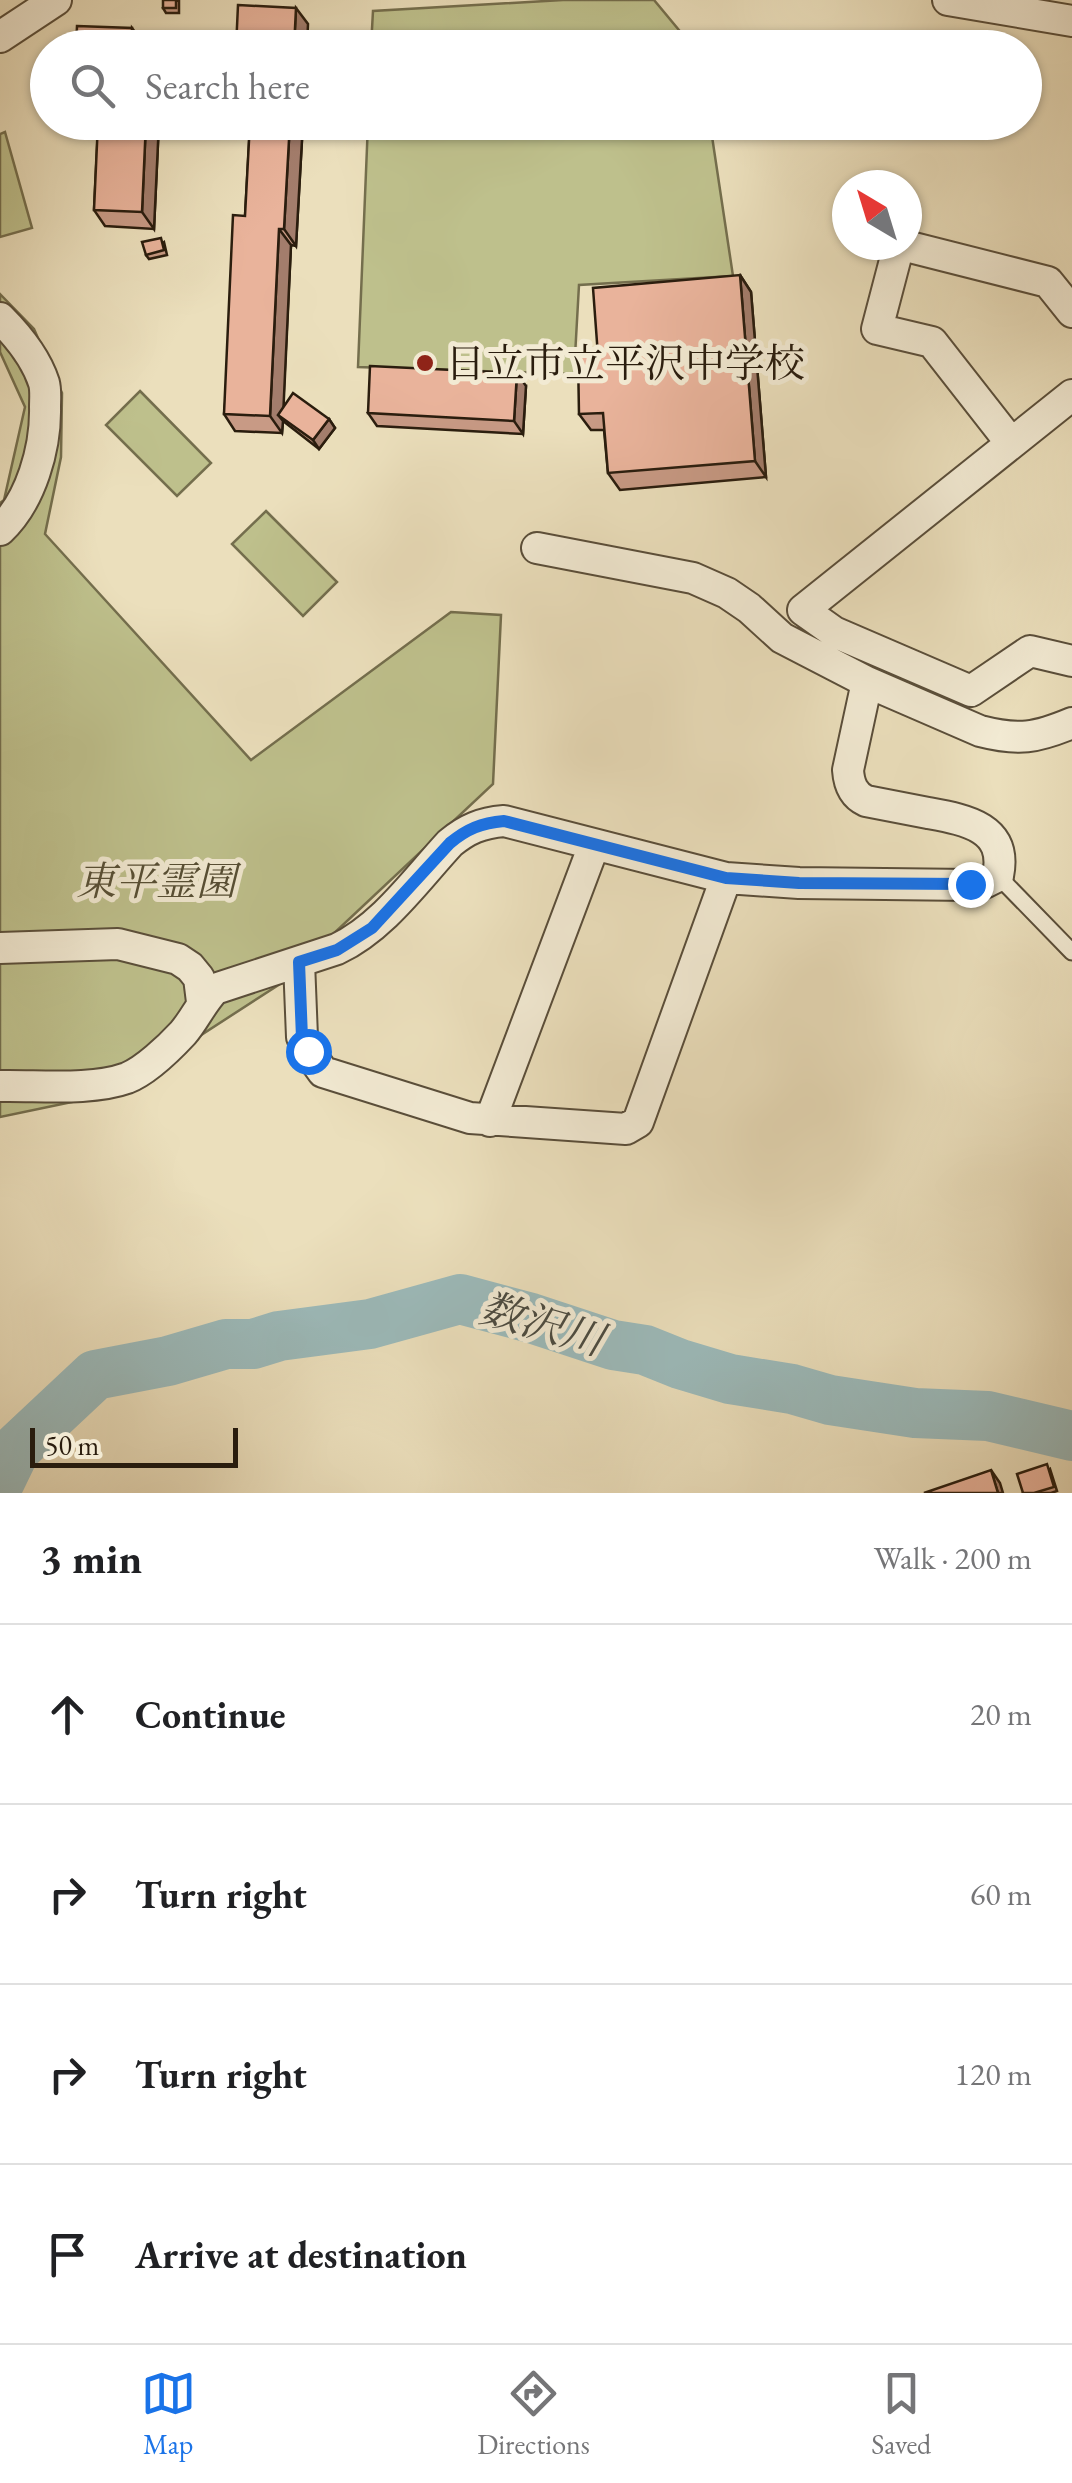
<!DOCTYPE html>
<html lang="en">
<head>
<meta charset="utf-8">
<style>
	body { margin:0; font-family:"EB Garamond","Noto Serif JP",serif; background:#f2f2f2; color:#202124 }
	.compass { position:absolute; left:832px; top:170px; width:90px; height:90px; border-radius:50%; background:#fff; box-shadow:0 2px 8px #0004; rotate:322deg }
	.scale { position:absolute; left:30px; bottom:25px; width:208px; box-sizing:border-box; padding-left:10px; border:5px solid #2a1d0e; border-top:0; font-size:28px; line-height:35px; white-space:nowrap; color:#2a1d0e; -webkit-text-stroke:8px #f2ead3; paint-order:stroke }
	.stop { position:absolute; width:30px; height:30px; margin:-22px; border:8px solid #1a73e8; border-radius:50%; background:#fff }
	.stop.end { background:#1a73e8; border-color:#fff; box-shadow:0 2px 10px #0008 }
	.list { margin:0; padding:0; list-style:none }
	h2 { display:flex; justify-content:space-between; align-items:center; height:130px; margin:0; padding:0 40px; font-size:42px }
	h2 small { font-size:32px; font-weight:400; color:#757577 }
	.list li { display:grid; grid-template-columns:65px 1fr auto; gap:30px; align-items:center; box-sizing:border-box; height:180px; padding:0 40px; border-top:2px solid #e0e0e0 }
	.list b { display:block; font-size:38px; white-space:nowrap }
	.list em { font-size:32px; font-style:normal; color:#757577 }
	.icon { flex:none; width:55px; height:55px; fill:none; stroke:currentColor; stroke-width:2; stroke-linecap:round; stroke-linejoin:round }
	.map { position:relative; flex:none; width:1072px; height:1493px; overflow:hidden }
	.search { position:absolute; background:#fff; box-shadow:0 2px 8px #0004; left:30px; right:30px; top:30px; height:110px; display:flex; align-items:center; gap:25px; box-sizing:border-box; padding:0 35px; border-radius:55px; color:#757577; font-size:38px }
	.sheet { height:850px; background:#fff }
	nav { display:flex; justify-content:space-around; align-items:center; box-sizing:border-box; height:140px; border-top:2px solid #e0e0e0; background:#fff; font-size:28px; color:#757577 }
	nav a { display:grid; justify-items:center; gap:5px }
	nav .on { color:#1a73e8 }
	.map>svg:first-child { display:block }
	.green { fill:#bec08c; stroke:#746e4d; stroke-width:2.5 }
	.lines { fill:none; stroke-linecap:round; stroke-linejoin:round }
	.river { stroke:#9cbaba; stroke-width:50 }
	.service-casing { stroke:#5a4e3a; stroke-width:19 }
	.minor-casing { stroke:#5a4e3a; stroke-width:34 }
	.service { stroke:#f2ead3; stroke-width:15 }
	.minor { stroke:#f2ead3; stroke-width:30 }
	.wall { fill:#c89a85; stroke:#2a1d0e; stroke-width:2.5 }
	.shaded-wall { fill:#a37d6c; stroke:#2a1d0e; stroke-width:2.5 }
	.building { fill:#e9b39b; stroke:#2a1d0e; stroke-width:2.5 }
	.route { stroke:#1a73e8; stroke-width:12 }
	.poi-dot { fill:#8f2418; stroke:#f2ead3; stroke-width:4 }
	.labels { text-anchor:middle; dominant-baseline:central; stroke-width:10; stroke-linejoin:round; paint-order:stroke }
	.poi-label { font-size:40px; fill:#2a1d0e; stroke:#f2ead3; text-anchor:start }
	.park-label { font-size:40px; font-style:italic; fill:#564e34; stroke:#f2ead3 }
	.water-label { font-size:42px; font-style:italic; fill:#4c4c42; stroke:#f2ead3 }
</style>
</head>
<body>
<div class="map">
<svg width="1072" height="1493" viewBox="0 0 1072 1493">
	<rect width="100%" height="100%" fill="#ebdfbc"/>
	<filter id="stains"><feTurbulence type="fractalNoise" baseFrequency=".002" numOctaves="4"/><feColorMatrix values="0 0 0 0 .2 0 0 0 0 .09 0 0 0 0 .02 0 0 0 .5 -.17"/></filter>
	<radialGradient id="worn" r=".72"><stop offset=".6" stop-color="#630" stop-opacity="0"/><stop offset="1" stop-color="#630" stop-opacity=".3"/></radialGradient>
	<path class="green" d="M 563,0 L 654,0 L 693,47 L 371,47 L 373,11 Z
		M 368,123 L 710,123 L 733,276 L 579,285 L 574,374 L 358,367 Z
		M 5,132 L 32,228 L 0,237 L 0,134 Z
		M 0,294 L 34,329 L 62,393 L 61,457 L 45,534 L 251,760 L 451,612 L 501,615 L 493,784 L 280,984 L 110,1094 L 0,1117 L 0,503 L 4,500 L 25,407 L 0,352 Z
		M 140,391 L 211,463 L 177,496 L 106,425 Z
		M 266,511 L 337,582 L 303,616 L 232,544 Z"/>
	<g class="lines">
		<path class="river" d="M 0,1481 L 15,1450 L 95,1375 L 168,1361 L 226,1344 L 253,1344 L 279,1336 L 370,1324 L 460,1299 L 531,1318 L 613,1345 L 645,1350 L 680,1364 L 730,1379 L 792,1389 L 830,1400 L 915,1413 L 988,1416 L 1072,1436"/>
		<g class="service-casing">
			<path id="service" d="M 998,876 L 1072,952"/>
		</g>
		<g class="minor-casing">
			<path id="minor" d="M 948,0 L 1072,21
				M 0,37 L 56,0
				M 899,245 L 877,329 L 932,342 L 1011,443
				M 902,245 L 1048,282 L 1072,312
				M 0,318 C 18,336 36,358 44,383 C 46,390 45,400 45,407 C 46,448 31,501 0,530
				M 1072,395 L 803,610 L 834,632 L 971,691 L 1030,651 L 1072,661
				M 537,548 L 693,578 L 727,593 L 749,608 L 782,638 L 867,682 L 980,731 C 1019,741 1036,738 1072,723
				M 0,948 L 118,944 L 178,959 L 190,967 L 199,978 L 202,1002
				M 299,962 L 302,1037 L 308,1051 L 323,1072 L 470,1118 L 626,1129 L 638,1122 L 726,878
				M 0,1086 C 38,1085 91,1091 127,1078 C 145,1071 169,1048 183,1033 C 195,1019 202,1002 215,989 L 337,949 C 383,927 415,881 450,843 C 467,829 481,823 504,821 L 726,878 L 799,883 L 970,885 L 984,883 L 998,876 C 1008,827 966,820 928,813 C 908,809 887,805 866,801 C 853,795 849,784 848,770 L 867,682
				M 490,1121 L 594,845"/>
		</g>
		<use href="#service" class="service"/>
		<use href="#minor" class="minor"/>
	</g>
	<path class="wall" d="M 179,0 L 179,13 L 166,13 L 163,8 Z
		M 81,122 L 159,122 L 154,229 L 105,226 L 94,210 L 98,128 L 85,127 Z
		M 187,122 L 303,122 L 296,246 L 291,245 L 283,408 L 329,419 L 335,428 L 319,449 L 283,421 L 282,433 L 235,431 L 224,414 L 245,216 L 250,125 Z
		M 164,242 L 167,255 L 149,259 L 146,255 Z
		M 740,275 L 751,292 L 766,477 L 620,490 L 608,473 L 604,430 L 591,430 L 579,414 L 598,356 Z
		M 526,386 L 523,434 L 377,426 L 368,413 Z
		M 1050,1469 L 1057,1491 L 1051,1493 L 1023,1493 Z"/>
	<path class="shaded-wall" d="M 296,8 L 308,24 L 307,48 L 294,48 Z
		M 132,28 L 144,44 L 143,48 L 131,48 Z
		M 146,122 L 159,122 L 154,229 L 142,212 Z
		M 290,122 L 303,122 L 296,246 L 284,229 Z
		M 279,229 L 291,245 L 283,418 L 278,415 L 283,421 L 282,433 L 270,416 Z
		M 740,275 L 751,292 L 766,477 L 755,461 Z
		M 517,373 L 526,386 L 523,434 L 514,421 Z
		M 329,419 L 335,428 L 319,449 L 313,440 Z
		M 991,1470 L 1000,1483 L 1003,1493 L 998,1493 Z"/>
	<path class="building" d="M 163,0 L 176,0 L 176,8 L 163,8 Z
		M 238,5 L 296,8 L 294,48 L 236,48 Z
		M 77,26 L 132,28 L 131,48 L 76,48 Z
		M 98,122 L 146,122 L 142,212 L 94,210 Z
		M 250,122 L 290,122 L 284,229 L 279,229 L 270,416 L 224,414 L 233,215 L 245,216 Z
		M 161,238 L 164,250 L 146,255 L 142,242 Z
		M 740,275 L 755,461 L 608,473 L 603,413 L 579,414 L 578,356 L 598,356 L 593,288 Z
		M 370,366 L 517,373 L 514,421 L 368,413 Z
		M 293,393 L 329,419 L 313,440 L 278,415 Z
		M 1047,1464 L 1054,1487 L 1034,1493 L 1023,1493 L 1017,1474 Z
		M 991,1470 L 998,1493 L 924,1493 Z"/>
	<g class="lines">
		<path class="route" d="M 308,1051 L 302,1038 L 299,962 L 337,950 L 372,928 L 450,843 C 467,829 481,823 504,821 L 726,878 L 799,883 L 970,884"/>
	</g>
	<circle class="poi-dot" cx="425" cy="363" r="10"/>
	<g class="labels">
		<g class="poi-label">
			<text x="445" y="363">日立市立平沢中学校</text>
		</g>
		<g class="park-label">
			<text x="156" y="881">東平霊園</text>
		</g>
		<g class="water-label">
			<text transform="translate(542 1324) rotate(16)">数沢川</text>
		</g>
	</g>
	<rect width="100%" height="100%" filter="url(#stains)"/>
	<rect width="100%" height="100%" fill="url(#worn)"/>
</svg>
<svg class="compass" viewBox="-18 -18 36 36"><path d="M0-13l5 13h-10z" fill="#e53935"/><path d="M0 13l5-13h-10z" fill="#757577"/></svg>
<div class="scale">50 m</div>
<div class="stop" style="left:308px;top:1051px"></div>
<div class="stop end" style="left:970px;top:884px"></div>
<div class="search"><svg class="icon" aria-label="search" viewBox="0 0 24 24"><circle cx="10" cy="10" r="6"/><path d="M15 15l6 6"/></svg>Search here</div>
</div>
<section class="sheet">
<h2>3 min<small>Walk · 200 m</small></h2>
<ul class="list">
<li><svg class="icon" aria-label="ahead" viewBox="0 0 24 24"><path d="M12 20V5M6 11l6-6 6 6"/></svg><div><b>Continue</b></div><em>20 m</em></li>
<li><svg class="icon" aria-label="right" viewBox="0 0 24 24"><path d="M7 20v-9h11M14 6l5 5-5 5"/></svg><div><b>Turn right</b></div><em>60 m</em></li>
<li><svg class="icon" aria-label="right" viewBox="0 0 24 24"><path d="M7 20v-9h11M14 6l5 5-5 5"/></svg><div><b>Turn right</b></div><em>120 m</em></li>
<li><svg class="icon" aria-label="arrive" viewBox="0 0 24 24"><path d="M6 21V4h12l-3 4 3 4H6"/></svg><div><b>Arrive at destination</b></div></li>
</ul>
</section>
<nav>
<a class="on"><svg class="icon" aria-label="map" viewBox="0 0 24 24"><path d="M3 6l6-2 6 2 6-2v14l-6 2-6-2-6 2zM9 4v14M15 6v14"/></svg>Map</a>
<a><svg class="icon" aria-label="directions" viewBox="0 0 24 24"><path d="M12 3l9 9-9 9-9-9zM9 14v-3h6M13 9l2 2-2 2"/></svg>Directions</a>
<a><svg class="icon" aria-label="saved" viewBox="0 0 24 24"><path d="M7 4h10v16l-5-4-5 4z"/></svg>Saved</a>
</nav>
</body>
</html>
